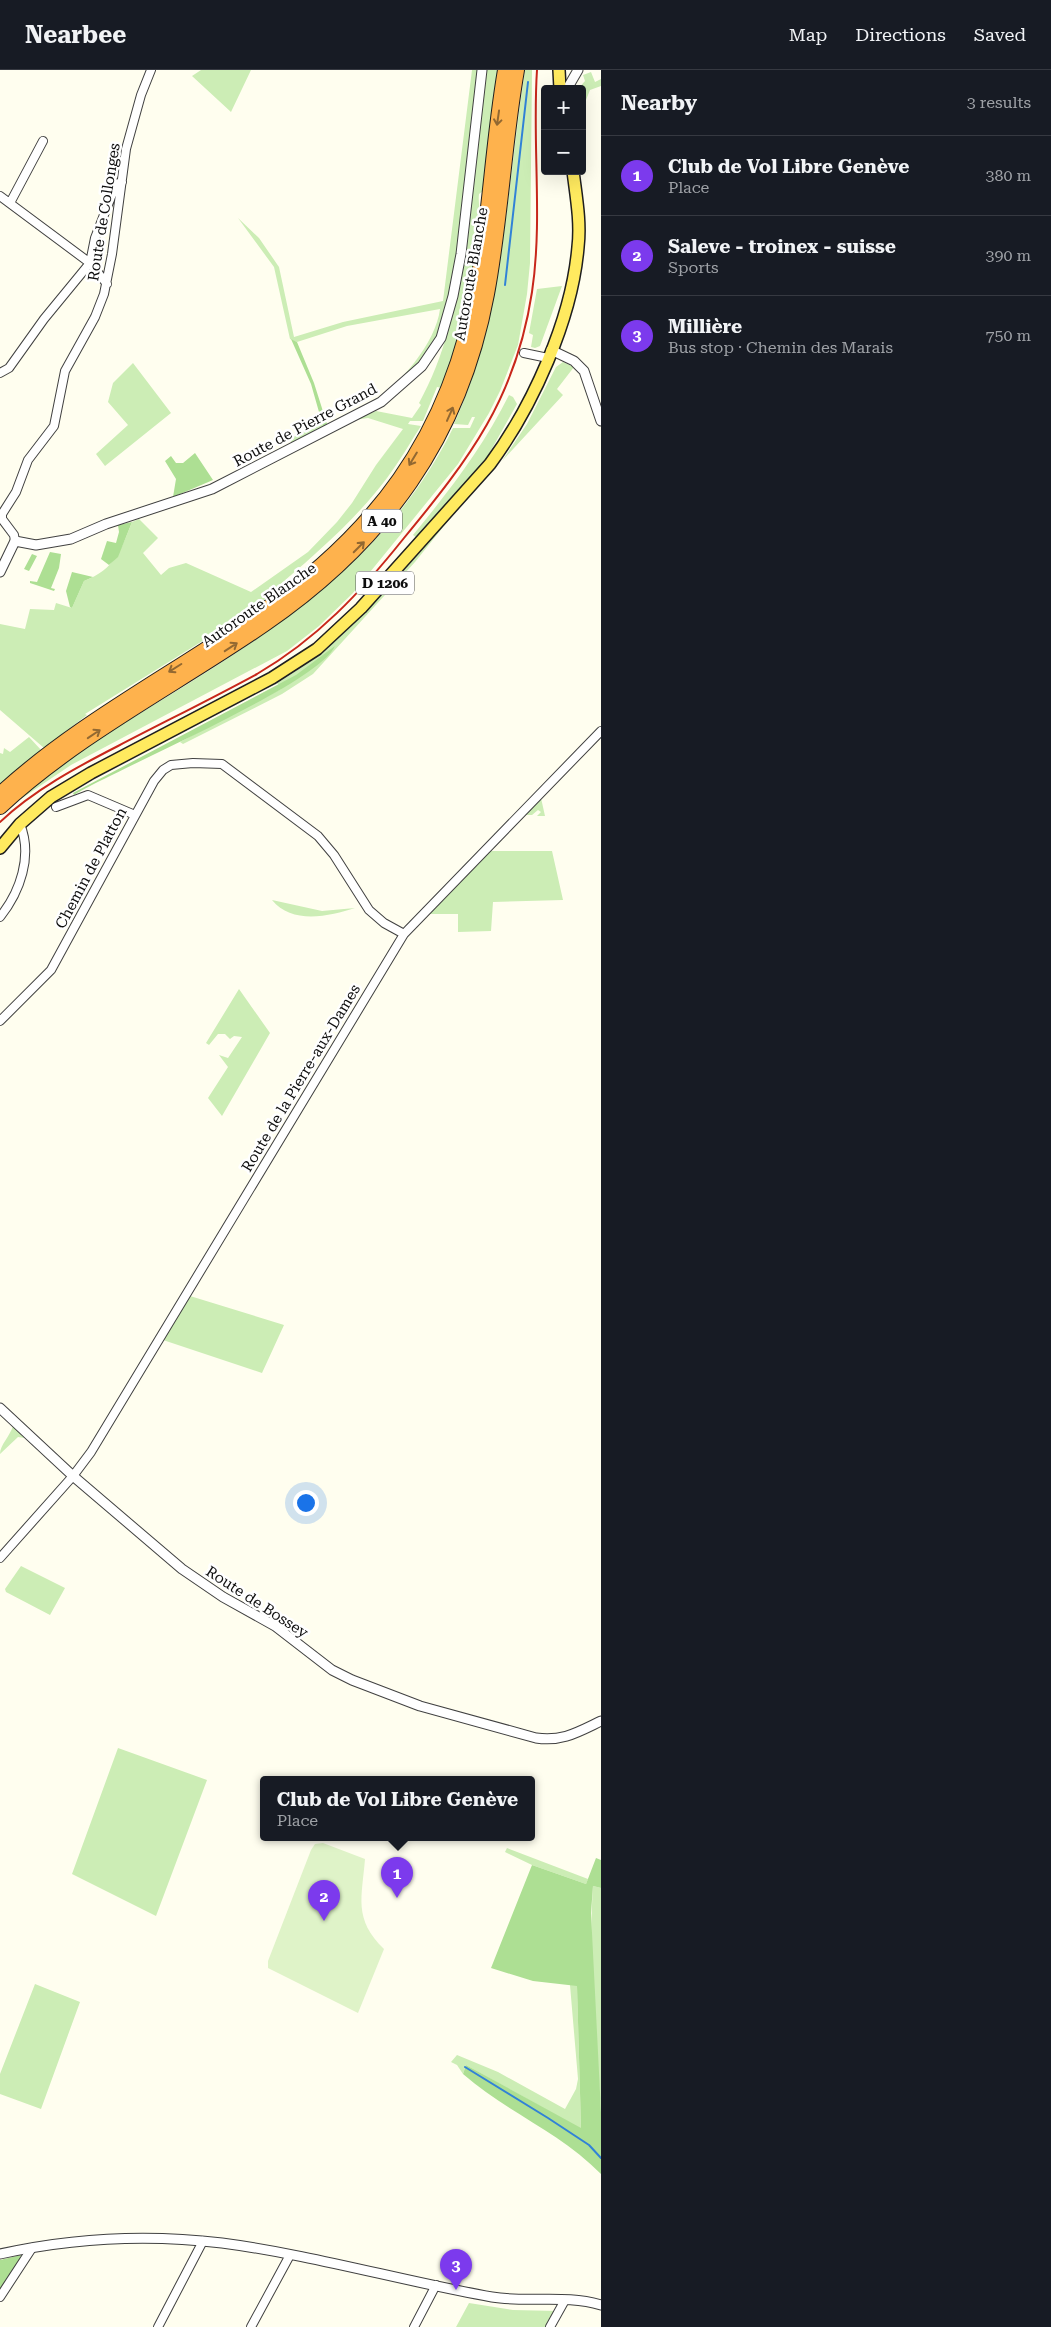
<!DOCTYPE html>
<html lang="en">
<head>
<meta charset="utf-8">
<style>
	body { margin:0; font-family:"Roboto Serif",serif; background:#242831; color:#f1f3f6 }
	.controls { position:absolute; right:15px; top:15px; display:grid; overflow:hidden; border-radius:5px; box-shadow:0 5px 20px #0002 }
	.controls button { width:45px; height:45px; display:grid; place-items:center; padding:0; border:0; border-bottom:1px solid #363941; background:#171b24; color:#f1f3f6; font:25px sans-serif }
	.you { position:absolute; left:305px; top:1432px; width:18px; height:18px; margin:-12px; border:4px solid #fff; border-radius:50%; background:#1a73e8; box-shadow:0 0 0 8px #1a73e833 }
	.badge { display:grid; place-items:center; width:32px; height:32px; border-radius:50%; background:#7c3aed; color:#fff; font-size:16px; font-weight:700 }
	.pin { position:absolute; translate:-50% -41px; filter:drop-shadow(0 1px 2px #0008) }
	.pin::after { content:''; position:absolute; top:26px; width:18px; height:15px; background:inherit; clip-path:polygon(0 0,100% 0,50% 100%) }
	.popup { position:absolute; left:260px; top:1706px; width:275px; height:65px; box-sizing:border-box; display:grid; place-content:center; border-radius:5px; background:#171b24; filter:drop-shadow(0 1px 4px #0005); font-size:16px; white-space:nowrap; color:#9ea1a6 }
	.popup b { font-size:19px; color:#f1f3f6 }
	.popup::after { content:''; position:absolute; left:50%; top:100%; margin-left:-10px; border:10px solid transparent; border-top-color:#171b24 }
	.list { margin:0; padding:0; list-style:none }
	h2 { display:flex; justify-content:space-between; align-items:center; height:65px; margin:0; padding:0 20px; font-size:21px }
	h2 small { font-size:16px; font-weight:400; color:#9ea1a6 }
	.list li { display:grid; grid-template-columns:32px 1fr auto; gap:15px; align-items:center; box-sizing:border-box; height:80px; padding:0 20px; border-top:1px solid #363941 }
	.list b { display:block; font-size:19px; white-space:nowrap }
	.list p { margin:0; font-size:16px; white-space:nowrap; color:#9ea1a6 }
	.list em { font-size:16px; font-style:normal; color:#9ea1a6 }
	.map { position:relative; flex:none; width:601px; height:2257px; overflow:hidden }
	header { display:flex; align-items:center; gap:30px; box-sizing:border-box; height:70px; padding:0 25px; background:#171b24; border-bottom:1px solid #363941 }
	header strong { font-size:24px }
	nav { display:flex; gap:28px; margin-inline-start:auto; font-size:18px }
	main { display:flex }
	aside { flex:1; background:#171b24 }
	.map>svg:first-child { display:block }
	.green { fill:#ccedb5 }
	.forest { fill:#addf93 }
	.pitch { fill:#dff3c8 }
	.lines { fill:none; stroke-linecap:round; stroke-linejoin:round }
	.stream { stroke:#3182d7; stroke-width:2 }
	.minor-casing { stroke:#414141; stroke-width:10 }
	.tertiary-casing { stroke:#414141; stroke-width:11 }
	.primary-casing { stroke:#1f1f1f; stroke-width:14 }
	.motorway-casing { stroke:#1f1f1f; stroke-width:16 }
	.minor { stroke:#fff; stroke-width:8 }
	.tertiary { stroke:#fff; stroke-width:9 }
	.primary { stroke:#ffea5f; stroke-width:11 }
	.motorway { stroke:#feb24d; stroke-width:14 }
	.rail { stroke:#c8271b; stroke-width:2 }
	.oneway { stroke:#926831 }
	.labels { text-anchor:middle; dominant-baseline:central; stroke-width:5; stroke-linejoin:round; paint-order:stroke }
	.shield { fill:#fff; stroke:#565656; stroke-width:1 }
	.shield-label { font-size:14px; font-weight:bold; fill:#0e0e0e }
	.street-label { font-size:15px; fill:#0e0e0e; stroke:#fff }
</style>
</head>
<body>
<header>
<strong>Nearbee</strong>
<nav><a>Map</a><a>Directions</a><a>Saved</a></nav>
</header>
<main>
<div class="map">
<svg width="601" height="2257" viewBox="0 0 601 2257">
	<rect width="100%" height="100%" fill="#fffeef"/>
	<path class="green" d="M 201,0 L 251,0 L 231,42 L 192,6 Z
		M 472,0 L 479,0 L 455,198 L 450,226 L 437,269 L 425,288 L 379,329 L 328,356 C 331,349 361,339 371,333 C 399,316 436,273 440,239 L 347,256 L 297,272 L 290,269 L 274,197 L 238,148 L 259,168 L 279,197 L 294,267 L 343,252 L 443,231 Z
		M 487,0 L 498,0 L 483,121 L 479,124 C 478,132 480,139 480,146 C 475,205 461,263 442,318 L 437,317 L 423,351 L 410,351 L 408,354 L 421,356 C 410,373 399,392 387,408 C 354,452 311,488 269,524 L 270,526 L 223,556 L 225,557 L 85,644 L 87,645 L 44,678 L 0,640 L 0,554 L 25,559 L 30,539 L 54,540 L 56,533 L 72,538 L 84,511 C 115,499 121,480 132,452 L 139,449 L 158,468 L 143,483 L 161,505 L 169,498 L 186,493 L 251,522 L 308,482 L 337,452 L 352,433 L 376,395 L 403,359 L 368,348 L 354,350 L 376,341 L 412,348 L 421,335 L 419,333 C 453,272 462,201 470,132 C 476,88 481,44 487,0 Z
		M 525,0 L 532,0 L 530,193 L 527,224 L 518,275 L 500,321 L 489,343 L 458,394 L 353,523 L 319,556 L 287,581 L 71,695 L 12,735 C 32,719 51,699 73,685 C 216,594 375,517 453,358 L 470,358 L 475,347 L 472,347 L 468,355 L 454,354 C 505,242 506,120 525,0 Z
		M 591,2 L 595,12 L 601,9 L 601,16 L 590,20 L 586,30 L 582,30 L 582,19 L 578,19 L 585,11 L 583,5 Z
		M 562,216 L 540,276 L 535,278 L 531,277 L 533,265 L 529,263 L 537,219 Z
		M 563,292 L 574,297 L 557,319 L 563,325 L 502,391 L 527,354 L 556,297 Z
		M 133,293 L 171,343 L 105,396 L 96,384 L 128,355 L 108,332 L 113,313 Z
		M 509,325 L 513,327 L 517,334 L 486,389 L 417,468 L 413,465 C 450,420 483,377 509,325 Z
		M 322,352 L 323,356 L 292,373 L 289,369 Z
		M 460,436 L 415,492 L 313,604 L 282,624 L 183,674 L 180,672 L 281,619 L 277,613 C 351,570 404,499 460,436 Z
		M 29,667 L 42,681 L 0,714 L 0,683 L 3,684 L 4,678 L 10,682 Z
		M 541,728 L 545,746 L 537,746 L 541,742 L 538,740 L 532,745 L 523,745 Z
		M 488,781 L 552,781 L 563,830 L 493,832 L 491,861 L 458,862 L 458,844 L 427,844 Z
		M 272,830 L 322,841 L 355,838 C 330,846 292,855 272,830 Z
		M 239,919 L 270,963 L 222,1046 L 208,1028 L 228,997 L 219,985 L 228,988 L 242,967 L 234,966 L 230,969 L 225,964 L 218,964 L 209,975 L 206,973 Z
		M 190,1226 L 284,1255 L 262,1303 L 163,1270 Z
		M 13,1356 L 25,1368 L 18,1367 L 0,1384 C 0,1375 10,1366 13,1356 Z
		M 21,1496 L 65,1518 L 50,1545 L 6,1522 L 5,1519 Z
		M 118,1678 L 207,1710 L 156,1846 L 72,1804 Z
		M 507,1778 L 588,1809 L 586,1814 L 532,1795 L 505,1782 Z
		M 593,1816 L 601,1818 L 601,2042 C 596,1967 588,1891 593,1816 Z
		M 35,1914 L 80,1932 L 41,2039 L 0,2024 L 0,2004 Z
		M 570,1915 L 577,1915 L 581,2059 L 466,1995 L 463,2004 L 457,1995 L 451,1992 L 457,1985 L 498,2002 L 565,2039 L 576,2019 L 578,2009 Z
		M 469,2233 L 513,2240 L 558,2241 L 550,2257 L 456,2257 Z"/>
	<path class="forest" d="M 291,269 L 297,272 L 314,313 L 327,354 L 323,356 L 311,314 Z
		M 195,383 L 213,410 L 173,427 L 176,409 L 165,391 L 171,386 L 176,393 L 183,393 Z
		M 132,452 L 118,487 L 109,495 L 101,489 L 107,471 L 116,473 L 119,462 L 118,455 Z
		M 50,482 L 61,484 L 59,498 L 51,518 L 55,519 L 54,521 L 30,513 L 30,511 L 37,512 Z
		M 32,484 L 37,486 L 29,501 L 24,499 Z
		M 72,502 L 93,507 L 84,511 L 72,538 L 70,537 L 66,521 Z
		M 335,576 C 319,614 120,697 74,725 L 73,723 L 296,605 Z
		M 596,1788 L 601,1790 L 601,1818 L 593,1816 L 591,1843 L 601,2042 L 601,2104 C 560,2062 506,2042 463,2004 L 466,1995 L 581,2058 L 577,1916 L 533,1911 L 491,1898 L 532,1795 L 586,1814 Z
		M 21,2185 L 19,2194 L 0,2223 L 0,2190 Z"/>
	<path class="pitch" d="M 323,1773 L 365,1789 C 362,1827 353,1849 384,1879 L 358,1943 L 268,1898 L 268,1891 L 311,1780 L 315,1774 Z"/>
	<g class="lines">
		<path class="stream" d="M 505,215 L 528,12
			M 465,1997 L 548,2048 L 589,2075 L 601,2088"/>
		<g class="minor-casing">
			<path id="minor" d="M 0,126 L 90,193 L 107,214
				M 10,133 L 43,71
				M 524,283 L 548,288
				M 0,303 L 9,298 L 44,249 L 90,193 L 95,168 L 114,119 L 116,114 L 122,112
				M 15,471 L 14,465 L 2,449 L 2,444 L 16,422 L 28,390 L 54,356 L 65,301 L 95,247 L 104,224 L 112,184 L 126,79 L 141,25 L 151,0
				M 56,737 L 88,725 L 135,745
				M 0,847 C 20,822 33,786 20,754
				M 0,951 L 51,900 L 154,711 L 163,700 L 171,695 L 193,693 L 222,694 L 318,766 L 334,785 L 369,840 L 384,853 L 404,864
				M 0,1488 L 73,1406 L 91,1382 L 404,864 L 601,661
				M 0,2227 L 32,2178
				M 158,2257 L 203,2171
				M 251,2257 L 290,2185
				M 414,2257 L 436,2215
				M 550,2257 L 565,2230"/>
		</g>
		<g class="tertiary-casing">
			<path id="tertiary" d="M 567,19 L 578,0
				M 551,280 L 574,291 L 584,301 L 601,351
				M 0,502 L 15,471 L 36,475 L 71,469 L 106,454 L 212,419 L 381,332 L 422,296 L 441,268 L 453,226 L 461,184 L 482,0
				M 0,1338 L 73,1406 L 182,1499 L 223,1527 L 275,1556 L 332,1600 L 352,1610 L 420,1636 L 536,1668 C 562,1672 578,1662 601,1651
				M 0,2184 C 72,2168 148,2164 222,2173 C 313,2185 402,2211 492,2227 C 528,2233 566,2224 601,2235"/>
		</g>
		<g class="primary-casing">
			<path id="primary" d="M 559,0 L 560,19
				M 0,778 L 20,754 L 51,727 L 91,703 L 272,608 L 317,579 L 361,538 L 490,394 C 533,336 572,249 578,177 C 581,152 576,126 573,101"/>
		</g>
		<g class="motorway-casing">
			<path id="motorway" d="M 0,724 C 74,656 162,610 244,554 C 374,468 451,367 478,211 C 490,141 493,70 505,0
				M 0,737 C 79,664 177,615 265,554 C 384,472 460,368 487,224 C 501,150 504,74 517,0"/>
		</g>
		<use href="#minor" class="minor"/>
		<use href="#tertiary" class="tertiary"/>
		<use href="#primary" class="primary"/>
		<use href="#motorway" class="motorway"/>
		<path class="rail" d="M 0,752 C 34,720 77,697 118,676 C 164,652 211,629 257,604 C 317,569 361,522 404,468 C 470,388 516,328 532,222 C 543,149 532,73 537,0"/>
	</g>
	<defs><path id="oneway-shaft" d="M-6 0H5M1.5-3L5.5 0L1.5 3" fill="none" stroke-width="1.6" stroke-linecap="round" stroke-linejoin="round" transform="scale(1.25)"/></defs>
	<g class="oneway">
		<use href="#oneway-shaft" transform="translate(498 48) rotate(98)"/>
		<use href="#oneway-shaft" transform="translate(450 344) rotate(-66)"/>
		<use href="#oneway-shaft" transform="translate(413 389) rotate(121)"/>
		<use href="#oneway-shaft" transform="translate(359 477) rotate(-45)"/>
		<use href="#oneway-shaft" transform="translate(231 577) rotate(-33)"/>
		<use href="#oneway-shaft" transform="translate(175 598) rotate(148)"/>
		<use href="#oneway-shaft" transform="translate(94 664) rotate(-34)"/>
	</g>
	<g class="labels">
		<g class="shield">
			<rect x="362" y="439.5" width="40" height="23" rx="4"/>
			<rect x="356" y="501.5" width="58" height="23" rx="4"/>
		</g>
		<g class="shield-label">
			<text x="382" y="451">A 40</text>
			<text x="385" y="513">D 1206</text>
		</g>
		<g class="street-label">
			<text transform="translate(104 142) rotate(-81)">Route de Collonges</text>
			<text transform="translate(471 204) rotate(-80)">Autoroute Blanche</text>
			<text transform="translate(305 355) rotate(-28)">Route de Pierre Grand</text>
			<text transform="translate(259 535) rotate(-35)">Autoroute Blanche</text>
			<text transform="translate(91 798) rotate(-62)">Chemin de Platton</text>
			<text transform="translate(301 1008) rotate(-59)">Route de la Pierre-aux-Dames</text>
			<text transform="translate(257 1532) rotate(33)">Route de Bossey</text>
		</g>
	</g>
</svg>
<div class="controls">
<button>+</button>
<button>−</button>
</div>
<div class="you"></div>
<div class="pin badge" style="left:397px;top:1828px">1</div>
<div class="popup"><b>Club de Vol Libre Genève</b>Place</div>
<div class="pin badge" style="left:324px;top:1851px">2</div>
<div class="pin badge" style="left:456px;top:2220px">3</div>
</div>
<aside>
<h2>Nearby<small>3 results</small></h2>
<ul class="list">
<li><span class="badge">1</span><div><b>Club de Vol Libre Genève</b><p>Place</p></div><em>380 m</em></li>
<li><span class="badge">2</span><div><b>Saleve - troinex - suisse</b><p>Sports</p></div><em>390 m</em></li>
<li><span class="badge">3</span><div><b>Millière</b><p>Bus stop · Chemin des Marais</p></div><em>750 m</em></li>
</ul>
</aside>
</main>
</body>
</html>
